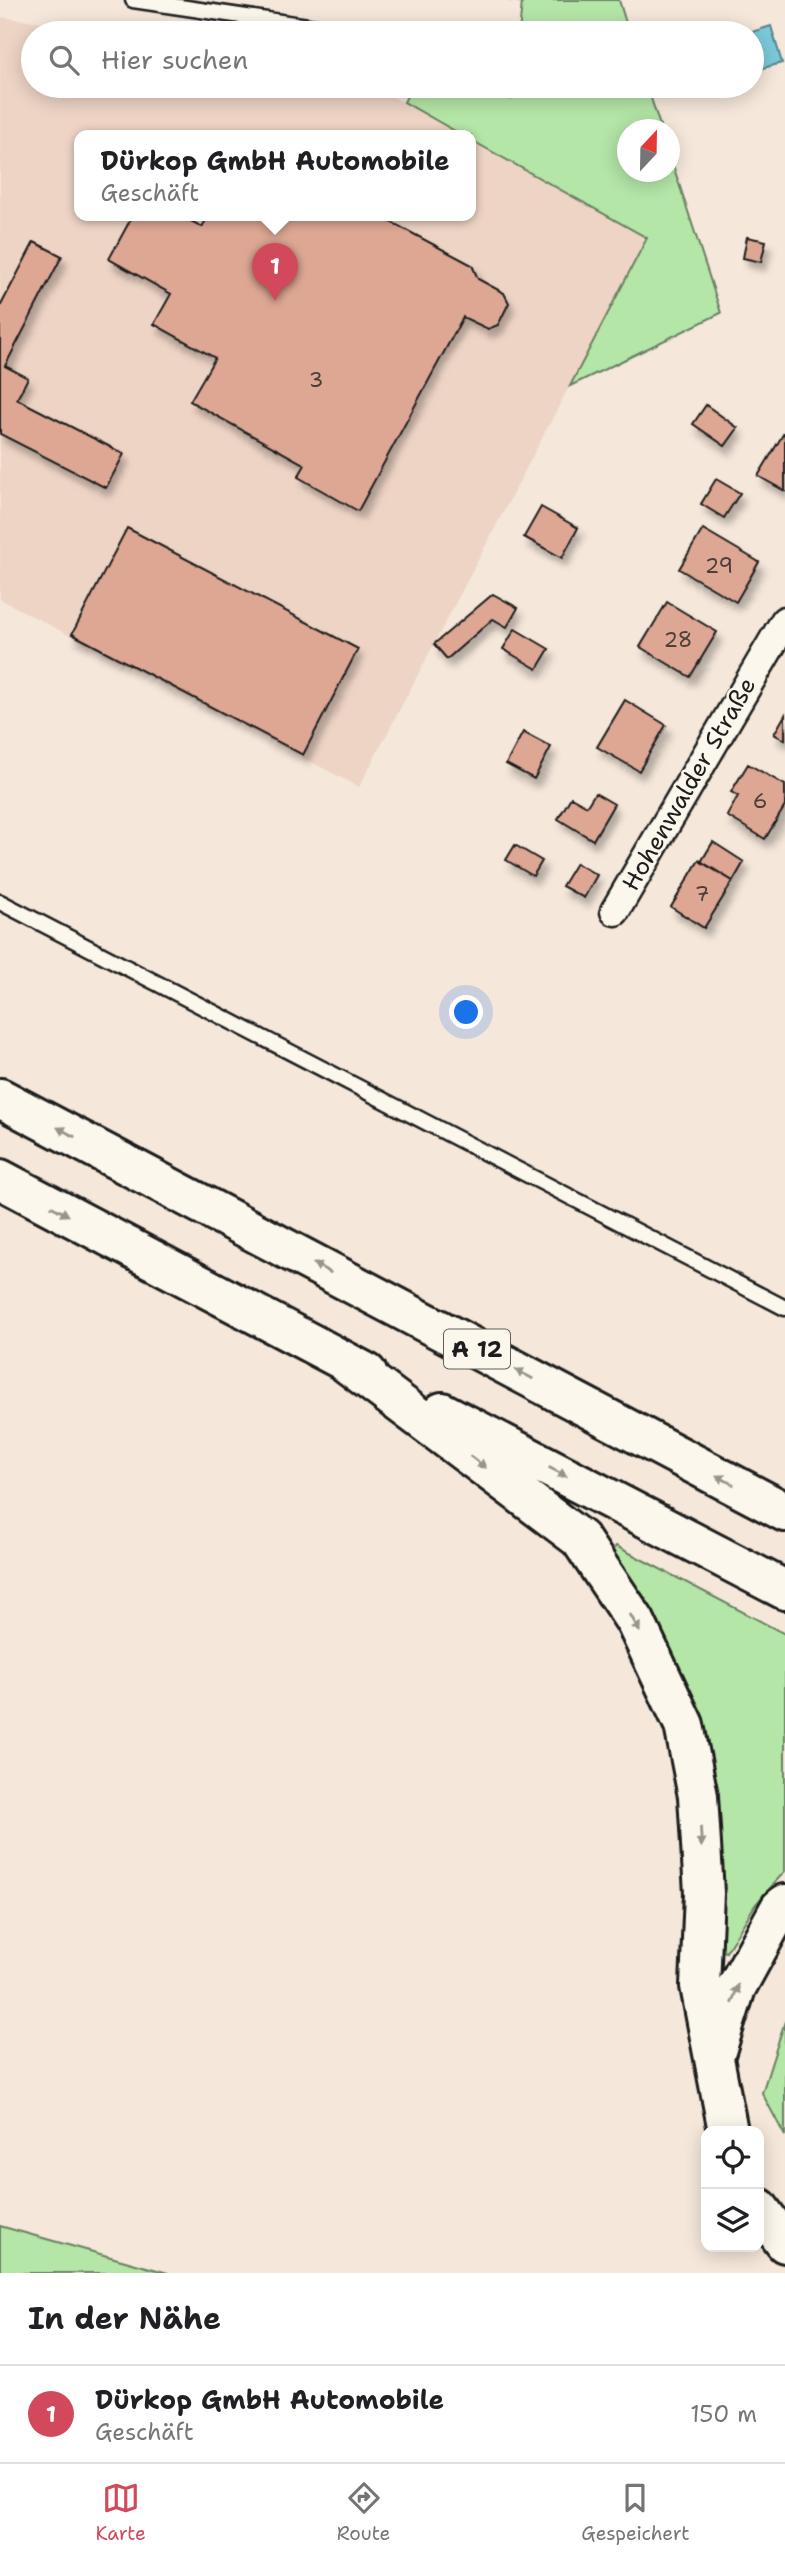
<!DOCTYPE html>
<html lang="de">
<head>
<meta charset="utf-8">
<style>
	body { margin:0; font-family:"Shantell Sans",sans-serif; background:#f2f2f2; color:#202124 }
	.controls { position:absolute; right:21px; bottom:21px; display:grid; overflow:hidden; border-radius:14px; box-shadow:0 4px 18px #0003 }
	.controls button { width:63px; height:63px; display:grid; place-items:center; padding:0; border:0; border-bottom:2px solid #e0e0e0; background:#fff; color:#202124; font:35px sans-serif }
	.compass { position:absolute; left:617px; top:119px; width:63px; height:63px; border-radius:50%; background:#fff; box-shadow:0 4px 18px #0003; rotate:22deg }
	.you { position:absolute; left:467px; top:1013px; width:24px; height:24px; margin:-18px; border:5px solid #fff; border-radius:50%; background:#1a73e8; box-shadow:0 0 0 10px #1a73e833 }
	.badge { display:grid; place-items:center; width:46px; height:46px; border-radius:50%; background:#d1495b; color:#fff; font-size:23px; font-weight:700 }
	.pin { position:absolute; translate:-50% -58px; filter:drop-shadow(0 2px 4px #0008) }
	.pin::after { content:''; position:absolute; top:37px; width:24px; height:21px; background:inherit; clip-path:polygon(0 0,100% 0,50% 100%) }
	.popup { position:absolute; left:74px; top:130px; width:402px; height:91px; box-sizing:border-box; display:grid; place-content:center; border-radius:14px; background:#fff; filter:drop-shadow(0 2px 5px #0005); font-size:23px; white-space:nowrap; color:#757577 }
	.popup b { font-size:26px; color:#202124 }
	.popup::after { content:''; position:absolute; left:50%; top:100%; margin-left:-14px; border:14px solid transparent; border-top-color:#fff }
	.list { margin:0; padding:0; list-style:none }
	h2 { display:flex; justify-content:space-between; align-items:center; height:91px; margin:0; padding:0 28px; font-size:30px }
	h2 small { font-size:23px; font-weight:400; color:#757577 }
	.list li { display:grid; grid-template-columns:46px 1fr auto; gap:21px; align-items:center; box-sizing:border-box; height:98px; padding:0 28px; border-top:2px solid #e0e0e0 }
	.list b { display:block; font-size:26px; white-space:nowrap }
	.list p { margin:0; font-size:23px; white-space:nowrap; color:#757577 }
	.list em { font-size:23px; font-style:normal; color:#757577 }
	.icon { flex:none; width:38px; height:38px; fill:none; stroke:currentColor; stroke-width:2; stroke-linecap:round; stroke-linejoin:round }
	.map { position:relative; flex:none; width:785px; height:2273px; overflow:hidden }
	.search { position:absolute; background:#fff; box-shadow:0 4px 18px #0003; left:21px; right:21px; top:21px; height:77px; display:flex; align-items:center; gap:18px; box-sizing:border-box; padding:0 24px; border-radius:38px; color:#757577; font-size:26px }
	.sheet { height:189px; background:#fff }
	nav { display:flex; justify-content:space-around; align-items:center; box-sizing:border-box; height:98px; border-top:2px solid #e0e0e0; background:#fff; font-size:19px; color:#757577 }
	nav a { display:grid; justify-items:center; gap:4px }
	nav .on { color:#d1495b }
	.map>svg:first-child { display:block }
	.built { fill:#eed4c5 }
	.green { fill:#b4e6a7; stroke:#688162; stroke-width:2 }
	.water { fill:#7bc9da; stroke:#55848e; stroke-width:2 }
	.building { fill:#dda794; stroke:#1c1c1c; stroke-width:2; filter:url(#shadow) }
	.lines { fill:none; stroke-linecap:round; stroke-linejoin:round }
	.service-casing { stroke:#1c1c1c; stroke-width:19 }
	.minor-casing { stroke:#1c1c1c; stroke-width:33 }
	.motorway-casing { stroke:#1c1c1c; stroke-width:44 }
	.service { stroke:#fbf7ec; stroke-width:14 }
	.minor { stroke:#fbf7ec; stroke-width:28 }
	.motorway { stroke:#fbf7ec; stroke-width:38 }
	.oneway { fill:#97948e }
	.labels { text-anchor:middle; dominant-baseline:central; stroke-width:5; stroke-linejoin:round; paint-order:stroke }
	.number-label { font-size:21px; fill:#4c3f3a }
	.shield { fill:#fbf7ec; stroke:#5f5e5a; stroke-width:2 }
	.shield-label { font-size:23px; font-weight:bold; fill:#1c1c1c }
	.street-label { font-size:24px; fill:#1c1c1c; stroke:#fbf7ec }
</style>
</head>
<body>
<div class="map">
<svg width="785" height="2273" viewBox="0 0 785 2273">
	<defs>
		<filter id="shadow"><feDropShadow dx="4.5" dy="8" stdDeviation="3.5" flood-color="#0004"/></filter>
	</defs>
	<rect width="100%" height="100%" fill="#f5e7da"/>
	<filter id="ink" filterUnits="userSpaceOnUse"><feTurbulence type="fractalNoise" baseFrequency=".0143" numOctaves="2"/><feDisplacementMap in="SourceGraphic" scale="14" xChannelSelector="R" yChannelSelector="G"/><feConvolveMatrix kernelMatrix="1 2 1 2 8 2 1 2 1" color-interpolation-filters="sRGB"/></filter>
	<g filter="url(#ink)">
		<path class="built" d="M 0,17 L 132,33 L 33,33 L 33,86 L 374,86 L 462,135 L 79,135 L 79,215 L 471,215 L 471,140 L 647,238 L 359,787 L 0,599 Z"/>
		<path class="green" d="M 508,0 L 619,0 L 629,33 L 519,33 L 522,2 Z
			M 412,86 L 435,86 L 512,99 L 513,86 L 647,86 L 661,129 L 628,130 L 628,172 L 670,172 L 670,156 L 721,313 L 570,386 L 647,238 L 471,140 L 471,135 L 462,135 L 404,102 Z
			M 616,1546 L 785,1634 L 785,1871 L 755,1905 L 726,1952 L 717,1949 L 720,1899 L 610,1553 Z
			M 785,2021 L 785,2136 L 762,2093 Z
			M 0,2226 L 168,2273 L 0,2273 Z"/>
		<path class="water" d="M 771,26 L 782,63 L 763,68 L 752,32 Z"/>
		<path class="building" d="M 133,215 L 180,215 L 202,227 L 209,215 L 378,215 L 472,265 L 478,279 L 504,293 L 509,303 L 498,325 L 488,329 L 463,317 L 358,511 L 298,477 L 305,465 L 190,401 L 215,358 L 154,324 L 171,294 L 109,259 Z
			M 747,237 L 766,241 L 761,262 L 743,258 Z
			M 34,242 L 62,256 L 5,366 L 28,378 L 17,399 L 124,454 L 106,488 L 0,434 L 0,307 Z
			M 706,405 L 738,428 L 725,446 L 693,424 Z
			M 785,431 L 785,491 L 758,476 Z
			M 716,479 L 740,493 L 724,518 L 701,504 Z
			M 541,507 L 578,528 L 562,558 L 524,537 Z
			M 127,528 L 358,649 L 303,755 L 72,634 Z
			M 703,529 L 759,562 L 736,602 L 679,569 Z
			M 493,594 L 518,608 L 507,627 L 493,619 L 447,659 L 434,644 Z
			M 667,602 L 717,632 L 690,677 L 640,647 Z
			M 515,629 L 549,649 L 537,669 L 503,649 Z
			M 625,700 L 666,725 L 639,771 L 597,747 Z
			M 785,715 L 785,740 L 774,734 Z
			M 523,732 L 551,747 L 534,779 L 506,764 Z
			M 748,764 L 785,785 L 785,806 L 765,839 L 727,816 L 738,796 L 731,792 Z
			M 595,793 L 614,804 L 593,840 L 558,819 L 571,797 L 587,806 Z
			M 713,842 L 744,862 L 733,881 L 701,862 Z
			M 515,845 L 542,861 L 533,876 L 506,860 Z
			M 699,860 L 733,881 L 704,928 L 671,907 Z
			M 576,863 L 597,875 L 584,898 L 562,886 Z"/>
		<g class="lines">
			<g class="service-casing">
				<path id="service" d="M 133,0 L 355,33
					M 0,902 L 785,1308"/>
			</g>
			<g class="minor-casing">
				<path id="minor" d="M 615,911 L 785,621"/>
			</g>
			<g class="motorway-casing">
				<path id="motorway" d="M 0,1098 L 785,1512
					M 0,1179 L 367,1373
					M 345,1362 L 580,1539 L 635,1621 L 684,1725 L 698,1796 L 704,1893 L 700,1986 L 728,2131
					M 442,1412 L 785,1590
					M 715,2054 L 736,1988 L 780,1908 L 785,1904
					M 759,2208 L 785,2243"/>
			</g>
			<use href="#service" class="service"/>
			<use href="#minor" class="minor"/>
			<use href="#motorway" class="motorway"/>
		</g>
		<defs><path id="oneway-solid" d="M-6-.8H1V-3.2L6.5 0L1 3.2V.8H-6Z" transform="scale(1.75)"/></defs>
		<g class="oneway">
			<use href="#oneway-solid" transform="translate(66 1132) rotate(-152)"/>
			<use href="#oneway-solid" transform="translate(60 1211) rotate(28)"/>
			<use href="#oneway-solid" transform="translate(322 1268) rotate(-152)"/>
			<use href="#oneway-solid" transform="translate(524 1374) rotate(-152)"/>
			<use href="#oneway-solid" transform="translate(478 1462) rotate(37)"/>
			<use href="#oneway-solid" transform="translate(558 1472) rotate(27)"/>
			<use href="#oneway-solid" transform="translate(725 1480) rotate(-152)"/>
			<use href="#oneway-solid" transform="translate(635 1623) rotate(61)"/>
			<use href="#oneway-solid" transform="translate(701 1837) rotate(87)"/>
			<use href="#oneway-solid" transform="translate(735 1994) rotate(-70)"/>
		</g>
	</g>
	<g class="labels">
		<g class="number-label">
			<text x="316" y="380">3</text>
			<text x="719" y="566">29</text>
			<text x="678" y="640">28</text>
			<text x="760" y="801">6</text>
			<text x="702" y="894">7</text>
		</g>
		<rect class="shield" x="444" y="1329.5" width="66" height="39" rx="5"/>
		<g class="shield-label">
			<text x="477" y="1349">A 12</text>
		</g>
		<g class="street-label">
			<text transform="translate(689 784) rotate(-60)">Hohenwalder Straße</text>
		</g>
	</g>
</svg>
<div class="controls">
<button><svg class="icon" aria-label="locate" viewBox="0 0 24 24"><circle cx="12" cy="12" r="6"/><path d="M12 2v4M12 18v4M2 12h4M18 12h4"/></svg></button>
<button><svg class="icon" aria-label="layers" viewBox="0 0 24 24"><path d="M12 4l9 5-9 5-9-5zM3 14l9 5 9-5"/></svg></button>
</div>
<svg class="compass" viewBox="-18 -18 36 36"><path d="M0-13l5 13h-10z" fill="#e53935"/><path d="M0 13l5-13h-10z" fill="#757577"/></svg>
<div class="you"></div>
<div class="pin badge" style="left:275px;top:301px">1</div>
<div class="popup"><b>Dürkop GmbH Automobile</b>Geschäft</div>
<div class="search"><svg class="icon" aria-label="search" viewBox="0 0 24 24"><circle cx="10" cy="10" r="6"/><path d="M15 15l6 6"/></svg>Hier suchen</div>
</div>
<section class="sheet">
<h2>In der Nähe<small></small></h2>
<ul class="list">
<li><span class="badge">1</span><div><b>Dürkop GmbH Automobile</b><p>Geschäft</p></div><em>150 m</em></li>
</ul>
</section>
<nav>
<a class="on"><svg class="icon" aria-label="map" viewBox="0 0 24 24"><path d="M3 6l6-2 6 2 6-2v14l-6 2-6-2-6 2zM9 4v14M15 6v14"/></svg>Karte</a>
<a><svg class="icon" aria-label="directions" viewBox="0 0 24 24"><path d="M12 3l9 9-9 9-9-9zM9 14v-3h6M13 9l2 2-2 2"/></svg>Route</a>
<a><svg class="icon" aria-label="saved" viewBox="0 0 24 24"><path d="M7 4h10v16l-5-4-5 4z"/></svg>Gespeichert</a>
</nav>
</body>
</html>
